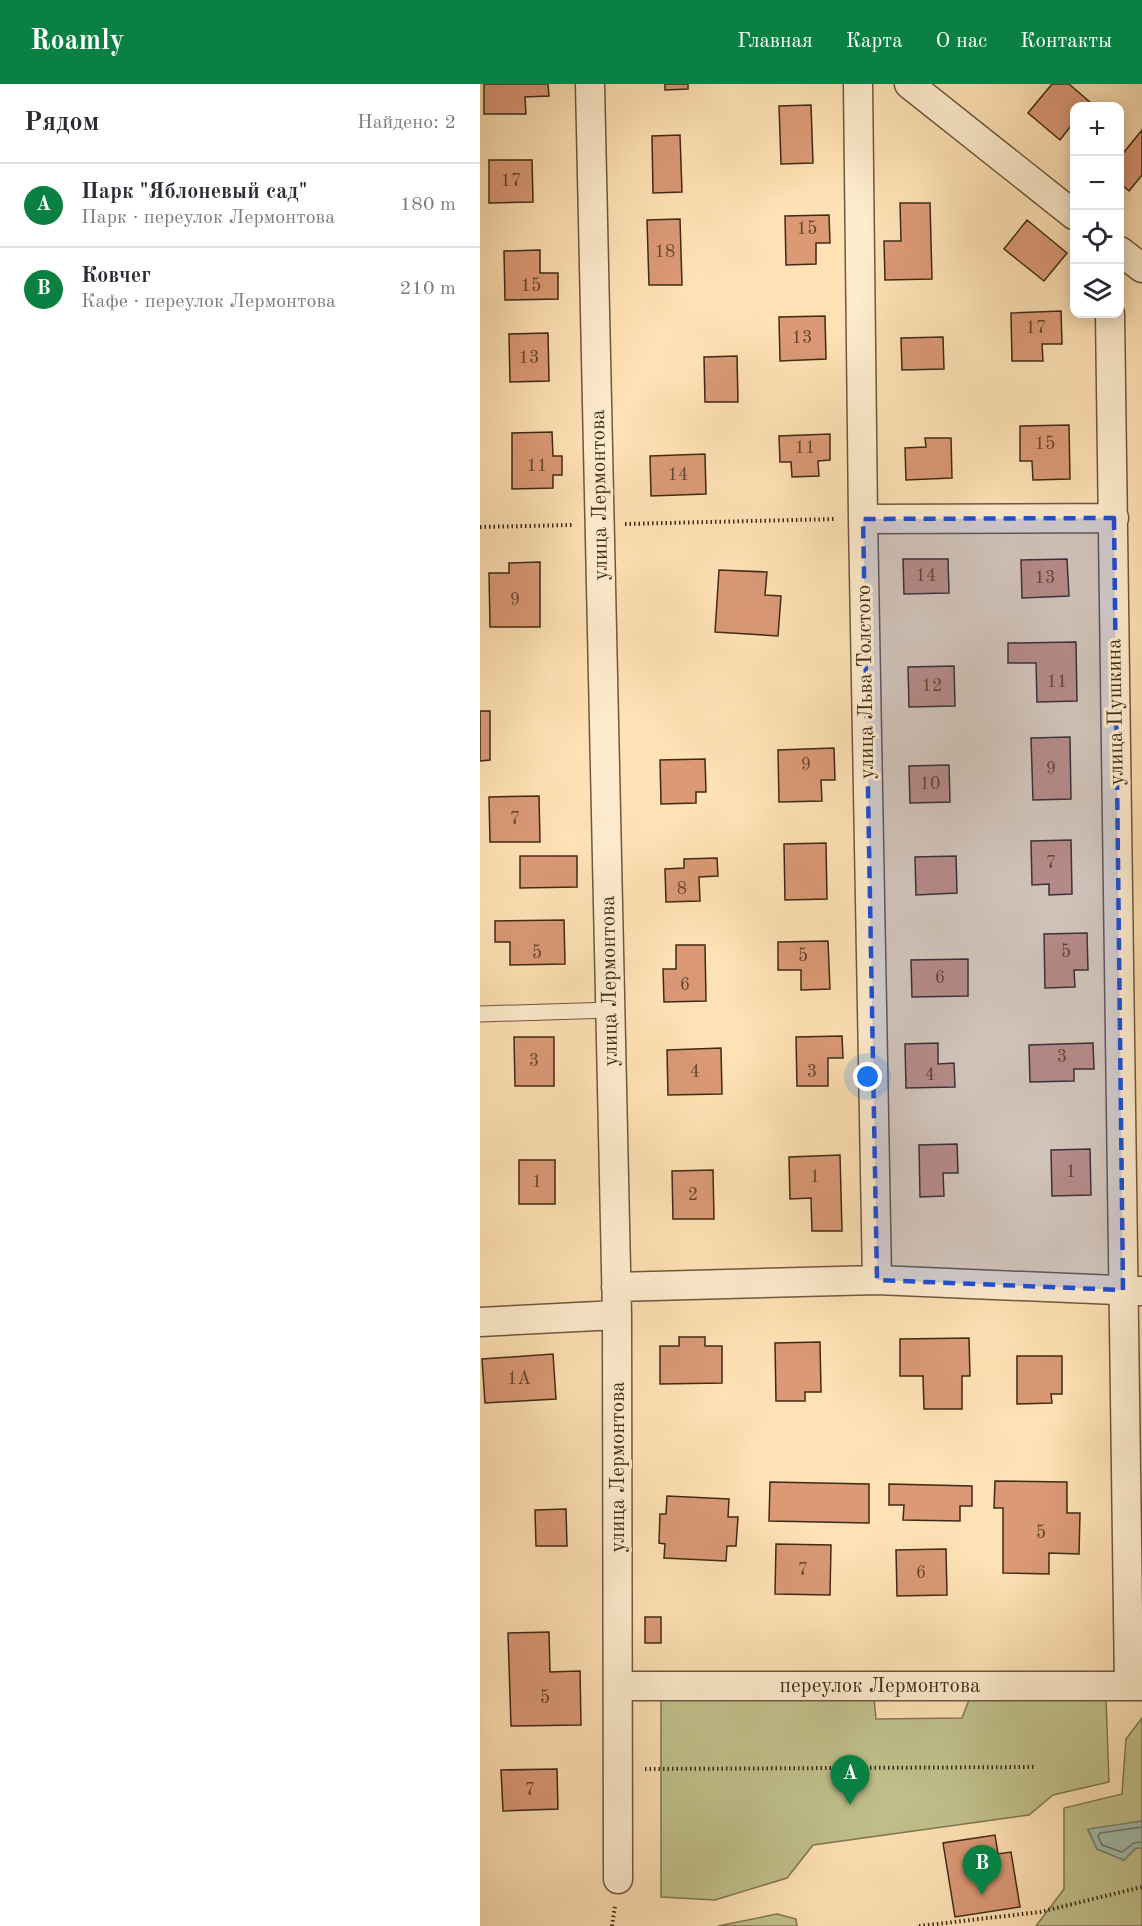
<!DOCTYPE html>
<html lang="ru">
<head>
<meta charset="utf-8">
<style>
	body { margin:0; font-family:"Old Standard TT",serif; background:#f7f7f7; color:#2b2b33 }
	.controls { position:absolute; right:18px; top:18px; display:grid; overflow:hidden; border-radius:12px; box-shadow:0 3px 15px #0003 }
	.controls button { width:54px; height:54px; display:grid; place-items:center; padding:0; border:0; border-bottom:2px solid #e1e1e2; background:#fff; color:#2b2b33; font:30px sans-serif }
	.you { position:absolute; left:388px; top:993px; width:21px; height:21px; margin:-15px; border:4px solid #fff; border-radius:50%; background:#1a73e8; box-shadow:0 0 0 9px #1a73e833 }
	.badge { display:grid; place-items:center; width:39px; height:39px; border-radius:50%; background:#0b8043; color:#fff; font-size:20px; font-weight:700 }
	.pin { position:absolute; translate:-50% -50px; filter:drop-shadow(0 2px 3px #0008) }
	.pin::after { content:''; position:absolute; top:32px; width:21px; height:18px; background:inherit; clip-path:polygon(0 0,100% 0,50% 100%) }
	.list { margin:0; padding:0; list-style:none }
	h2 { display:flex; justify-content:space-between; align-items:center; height:78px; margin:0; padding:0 24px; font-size:26px }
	h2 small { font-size:20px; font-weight:400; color:#7c7c81 }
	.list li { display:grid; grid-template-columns:39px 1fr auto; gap:18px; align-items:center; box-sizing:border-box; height:84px; padding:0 24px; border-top:2px solid #e1e1e2 }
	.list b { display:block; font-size:22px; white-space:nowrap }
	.list p { margin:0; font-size:20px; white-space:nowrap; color:#7c7c81 }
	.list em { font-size:20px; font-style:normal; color:#7c7c81 }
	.icon { flex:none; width:33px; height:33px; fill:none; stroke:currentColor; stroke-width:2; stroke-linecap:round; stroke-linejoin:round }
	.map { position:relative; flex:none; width:662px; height:1842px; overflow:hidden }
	header { display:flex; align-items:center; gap:36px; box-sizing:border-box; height:84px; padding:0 30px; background:#0b8043; color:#fff }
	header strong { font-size:28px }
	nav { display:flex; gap:33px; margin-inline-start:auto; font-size:21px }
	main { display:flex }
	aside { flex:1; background:#fff }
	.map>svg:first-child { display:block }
	.green { fill:#c1c28c; stroke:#807652; stroke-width:1.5 }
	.water { fill:#a0bdb0; stroke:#798373; stroke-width:1.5 }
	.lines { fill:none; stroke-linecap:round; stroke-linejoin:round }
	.shore { stroke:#6f7464; stroke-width:1.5 }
	.building { fill:#db9976; stroke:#3e2b17; stroke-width:1.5 }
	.lane-casing { stroke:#6e583e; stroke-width:17 }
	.street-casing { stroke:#6e583e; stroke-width:31 }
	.path { stroke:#3e2b17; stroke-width:4; stroke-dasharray:1.5 3; stroke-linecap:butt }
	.lane { stroke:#feecce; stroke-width:15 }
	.street { stroke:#feecce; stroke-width:28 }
	.marked { fill:#1d4ed8; fill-opacity:0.2; stroke:#1d4ed8; stroke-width:4.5; stroke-dasharray:12 8; stroke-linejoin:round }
	.labels { text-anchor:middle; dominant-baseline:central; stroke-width:6; stroke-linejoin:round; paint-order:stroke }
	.number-label { font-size:18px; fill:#65462f }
	.street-label { font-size:21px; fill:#3e2b17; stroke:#feecce }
</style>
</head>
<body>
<header>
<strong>Roamly</strong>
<nav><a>Главная</a><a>Карта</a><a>О нас</a><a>Контакты</a></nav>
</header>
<main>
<aside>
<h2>Рядом<small>Найдено: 2</small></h2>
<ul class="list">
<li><span class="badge">A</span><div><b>Парк &quot;Яблоневый сад&quot;</b><p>Парк · переулок Лермонтова</p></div><em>180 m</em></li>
<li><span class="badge">B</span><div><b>Ковчег</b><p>Кафе · переулок Лермонтова</p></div><em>210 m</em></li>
</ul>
</aside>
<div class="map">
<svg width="662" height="1842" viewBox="0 0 662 1842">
	<rect width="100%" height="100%" fill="#fee1b4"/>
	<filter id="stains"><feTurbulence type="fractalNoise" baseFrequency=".00333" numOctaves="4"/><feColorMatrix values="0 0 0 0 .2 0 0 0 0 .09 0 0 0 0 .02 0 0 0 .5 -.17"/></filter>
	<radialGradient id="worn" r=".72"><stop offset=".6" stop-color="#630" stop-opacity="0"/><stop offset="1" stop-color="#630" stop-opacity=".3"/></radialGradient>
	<path class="green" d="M 491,1611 L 626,1614 L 629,1698 L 573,1711 L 549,1731 L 333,1761 L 307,1794 L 235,1816 L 181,1813 L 181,1615 L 394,1614 L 396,1635 L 482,1634 Z
		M 662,1634 L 662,1737 L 608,1746 L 617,1765 L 644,1776 L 656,1764 L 662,1764 L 662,1842 L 556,1842 L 584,1805 L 584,1724 L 642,1710 L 646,1655 Z
		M 297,1830 L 316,1835 L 317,1842 L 238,1842 Z"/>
	<path class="water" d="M 662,1737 L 662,1764 L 656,1764 L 644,1776 L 617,1765 L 608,1745 Z"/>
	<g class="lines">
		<path class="shore" d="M 662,1743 L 620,1749 L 618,1752 L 622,1761 L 642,1768 L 654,1759 L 662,1758"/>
	</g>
	<path class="building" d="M 4,0 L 68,0 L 69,12 L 45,13 L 46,30 L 4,30 Z
		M 185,0 L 208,0 L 208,5 L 185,6 Z
		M 572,0 L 589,0 L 611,19 L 608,22 L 594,22 L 594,38 L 580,56 L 548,29 Z
		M 331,21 L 333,79 L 301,80 L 299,22 Z
		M 662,46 L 662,91 L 649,107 L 640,99 L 640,73 Z
		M 200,51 L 202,108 L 173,109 L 172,52 Z
		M 9,76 L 52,76 L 53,118 L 9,119 Z
		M 420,119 L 450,119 L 452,195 L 405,196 L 404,157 L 421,157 Z
		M 349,131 L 350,159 L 336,159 L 336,180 L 306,181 L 305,132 Z
		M 200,135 L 202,201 L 169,201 L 167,136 Z
		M 547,136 L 587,169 L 564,197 L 524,165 Z
		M 60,166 L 60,189 L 78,189 L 78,215 L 25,216 L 24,167 Z
		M 581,227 L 582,260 L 562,260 L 563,277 L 532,277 L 531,229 Z
		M 345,232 L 346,275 L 300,277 L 299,233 Z
		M 68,249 L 69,297 L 30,298 L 29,250 Z
		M 463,253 L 464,285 L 422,286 L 421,254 Z
		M 257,272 L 258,318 L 225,318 L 224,273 Z
		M 589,341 L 590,395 L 553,396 L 552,377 L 540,377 L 540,342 Z
		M 72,348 L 73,372 L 82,372 L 82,391 L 73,391 L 73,404 L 32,405 L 32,349 Z
		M 350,350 L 350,376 L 338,377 L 339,392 L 312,393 L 311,378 L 300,378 L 299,352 Z
		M 445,354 L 471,354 L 472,394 L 426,396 L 425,364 L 446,363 Z
		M 225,370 L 226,410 L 171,412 L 170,372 Z
		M 423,475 L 468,475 L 469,509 L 424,510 Z
		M 587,475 L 589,512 L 542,514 L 541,476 Z
		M 60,478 L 60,543 L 10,543 L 9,489 L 29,489 L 29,479 Z
		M 239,486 L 287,488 L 285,511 L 301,512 L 298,552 L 235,548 Z
		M 596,558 L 597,617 L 557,618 L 556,579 L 528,579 L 528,559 Z
		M 474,582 L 475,622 L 429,623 L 428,583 Z
		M 0,627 L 10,627 L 10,676 L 0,677 Z
		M 590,653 L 591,715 L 553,716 L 551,654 Z
		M 354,664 L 355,696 L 341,696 L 342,717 L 299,718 L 298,666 Z
		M 225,675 L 226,708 L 216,708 L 216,719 L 181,720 L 180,676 Z
		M 469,681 L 470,718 L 430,719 L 429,682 Z
		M 59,712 L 60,758 L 10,758 L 9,713 Z
		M 591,756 L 592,810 L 569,811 L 569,800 L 552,801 L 551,757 Z
		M 346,759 L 347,815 L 305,816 L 304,760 Z
		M 40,772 L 97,772 L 97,803 L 40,804 Z
		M 476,772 L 477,809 L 436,811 L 435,773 Z
		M 237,774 L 238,792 L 219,793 L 220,817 L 186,818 L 185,785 L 204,784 L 204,775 Z
		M 84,836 L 85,880 L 30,881 L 30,858 L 15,858 L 15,837 Z
		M 607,849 L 608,886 L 594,886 L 595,903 L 565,904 L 564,850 Z
		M 348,857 L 350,905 L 321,906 L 321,886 L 298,886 L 298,858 Z
		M 196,861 L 225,861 L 226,917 L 184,918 L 183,885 L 196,885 Z
		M 488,875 L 488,912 L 432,913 L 431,876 Z
		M 362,952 L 363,974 L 348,974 L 348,1002 L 317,1002 L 316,953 Z
		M 34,953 L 74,953 L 74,1002 L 35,1002 Z
		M 458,959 L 458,980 L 474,979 L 475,1003 L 426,1004 L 425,960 Z
		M 613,959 L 614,985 L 594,985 L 594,997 L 550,998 L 549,961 Z
		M 241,964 L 242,1010 L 188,1011 L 187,966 Z
		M 477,1060 L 478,1089 L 463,1089 L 464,1112 L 440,1113 L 439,1061 Z
		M 610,1065 L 611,1111 L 572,1112 L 571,1066 Z
		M 360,1071 L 362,1147 L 332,1147 L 331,1114 L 310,1115 L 309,1073 Z
		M 39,1076 L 75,1076 L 75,1120 L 39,1120 Z
		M 233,1086 L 234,1135 L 193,1135 L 192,1087 Z
		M 199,1253 L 225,1253 L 225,1262 L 242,1262 L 242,1299 L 180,1300 L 180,1262 L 199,1262 Z
		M 489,1254 L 490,1292 L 482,1292 L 482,1325 L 444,1325 L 443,1292 L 420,1292 L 420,1255 Z
		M 340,1258 L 341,1308 L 325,1308 L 325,1317 L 296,1317 L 295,1259 Z
		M 73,1270 L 76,1315 L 5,1319 L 2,1275 Z
		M 537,1272 L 582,1272 L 582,1310 L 571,1310 L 572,1319 L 537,1320 Z
		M 515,1397 L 587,1398 L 587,1429 L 600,1429 L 599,1470 L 569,1469 L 569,1490 L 523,1489 L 523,1424 L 514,1424 Z
		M 290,1398 L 389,1400 L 389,1439 L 289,1437 Z
		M 409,1400 L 492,1402 L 492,1422 L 480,1422 L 480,1437 L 423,1436 L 424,1421 L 409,1421 Z
		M 187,1412 L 249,1415 L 248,1433 L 258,1433 L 256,1462 L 247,1462 L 246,1477 L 184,1474 L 185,1460 L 179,1459 L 180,1430 L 186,1430 Z
		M 86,1425 L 87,1462 L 56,1462 L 55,1426 Z
		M 296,1460 L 351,1461 L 350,1511 L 295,1510 Z
		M 466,1465 L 467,1511 L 417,1512 L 416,1466 Z
		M 165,1533 L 181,1533 L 181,1559 L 165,1559 Z
		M 69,1548 L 70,1588 L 100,1587 L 101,1641 L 31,1642 L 28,1549 Z
		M 77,1685 L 78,1725 L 23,1727 L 21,1686 Z
		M 515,1751 L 518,1770 L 531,1768 L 540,1823 L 475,1833 L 463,1759 Z"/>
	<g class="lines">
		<g class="lane-casing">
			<path id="lane" d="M 0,930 L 131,926"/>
		</g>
		<g class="street-casing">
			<path id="street" d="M 110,0 L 137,1231 L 138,1795
				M 378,0 L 383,435 L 397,1196
				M 429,0 L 594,131
				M 640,167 L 662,184
				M 630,230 L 649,1602
				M 383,435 L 634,434
				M 136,1203 L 397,1196 L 660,1207
				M 0,1238 L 137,1231
				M 138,1602 L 662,1602"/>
		</g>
		<path class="path" d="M 145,440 L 356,435
			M 0,443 L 92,441
			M 165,1685 L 554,1683
			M 132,1842 L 135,1822
			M 439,1842 L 560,1828 L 662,1803"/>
		<use href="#lane" class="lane"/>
		<use href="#street" class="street"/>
	</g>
	<path class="marked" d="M 634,434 L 643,1206 L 397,1196 L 383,435 Z"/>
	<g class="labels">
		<g class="number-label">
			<text x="31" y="97">17</text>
			<text x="327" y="145">15</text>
			<text x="185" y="168">18</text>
			<text x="51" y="202">15</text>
			<text x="556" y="244">17</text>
			<text x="322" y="254">13</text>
			<text x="49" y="274">13</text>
			<text x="565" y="360">15</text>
			<text x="325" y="364">11</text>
			<text x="57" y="382">11</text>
			<text x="198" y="391">14</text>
			<text x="446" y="492">14</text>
			<text x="565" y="494">13</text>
			<text x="35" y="516">9</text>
			<text x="577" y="598">11</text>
			<text x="452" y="602">12</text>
			<text x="326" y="681">9</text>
			<text x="571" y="685">9</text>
			<text x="450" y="700">10</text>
			<text x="35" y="735">7</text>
			<text x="571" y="779">7</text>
			<text x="202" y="805">8</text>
			<text x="586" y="868">5</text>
			<text x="57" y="869">5</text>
			<text x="323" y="872">5</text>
			<text x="460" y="894">6</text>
			<text x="205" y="901">6</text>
			<text x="582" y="973">3</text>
			<text x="54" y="977">3</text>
			<text x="215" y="988">4</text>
			<text x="332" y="988">3</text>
			<text x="450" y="991">4</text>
			<text x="591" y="1088">1</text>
			<text x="335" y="1093">1</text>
			<text x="57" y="1098">1</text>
			<text x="213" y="1111">2</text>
			<text x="39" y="1295">1А</text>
			<text x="561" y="1449">5</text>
			<text x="323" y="1486">7</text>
			<text x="441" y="1489">6</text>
			<text x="65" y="1614">5</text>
			<text x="50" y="1706">7</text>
		</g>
		<g class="street-label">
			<text transform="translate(120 411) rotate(-91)">улица Лермонтова</text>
			<text transform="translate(386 598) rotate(-91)">улица Льва Толстого</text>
			<text transform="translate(636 628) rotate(-91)">улица Пушкина</text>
			<text transform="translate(130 897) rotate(-91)">улица Лермонтова</text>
			<text transform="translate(138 1383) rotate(-90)">улица Лермонтова</text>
			<text x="400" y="1602">переулок Лермонтова</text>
		</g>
	</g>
	<rect width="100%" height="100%" filter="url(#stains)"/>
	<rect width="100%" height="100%" fill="url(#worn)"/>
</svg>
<div class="controls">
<button>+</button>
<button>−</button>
<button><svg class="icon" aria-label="locate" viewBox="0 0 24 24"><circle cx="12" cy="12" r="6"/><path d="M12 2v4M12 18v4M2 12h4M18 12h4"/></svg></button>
<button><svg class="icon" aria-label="layers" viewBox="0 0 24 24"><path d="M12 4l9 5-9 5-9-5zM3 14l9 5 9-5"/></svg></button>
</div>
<div class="you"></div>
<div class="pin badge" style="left:370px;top:1721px">A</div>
<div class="pin badge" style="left:502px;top:1811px">B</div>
</div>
</main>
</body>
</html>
